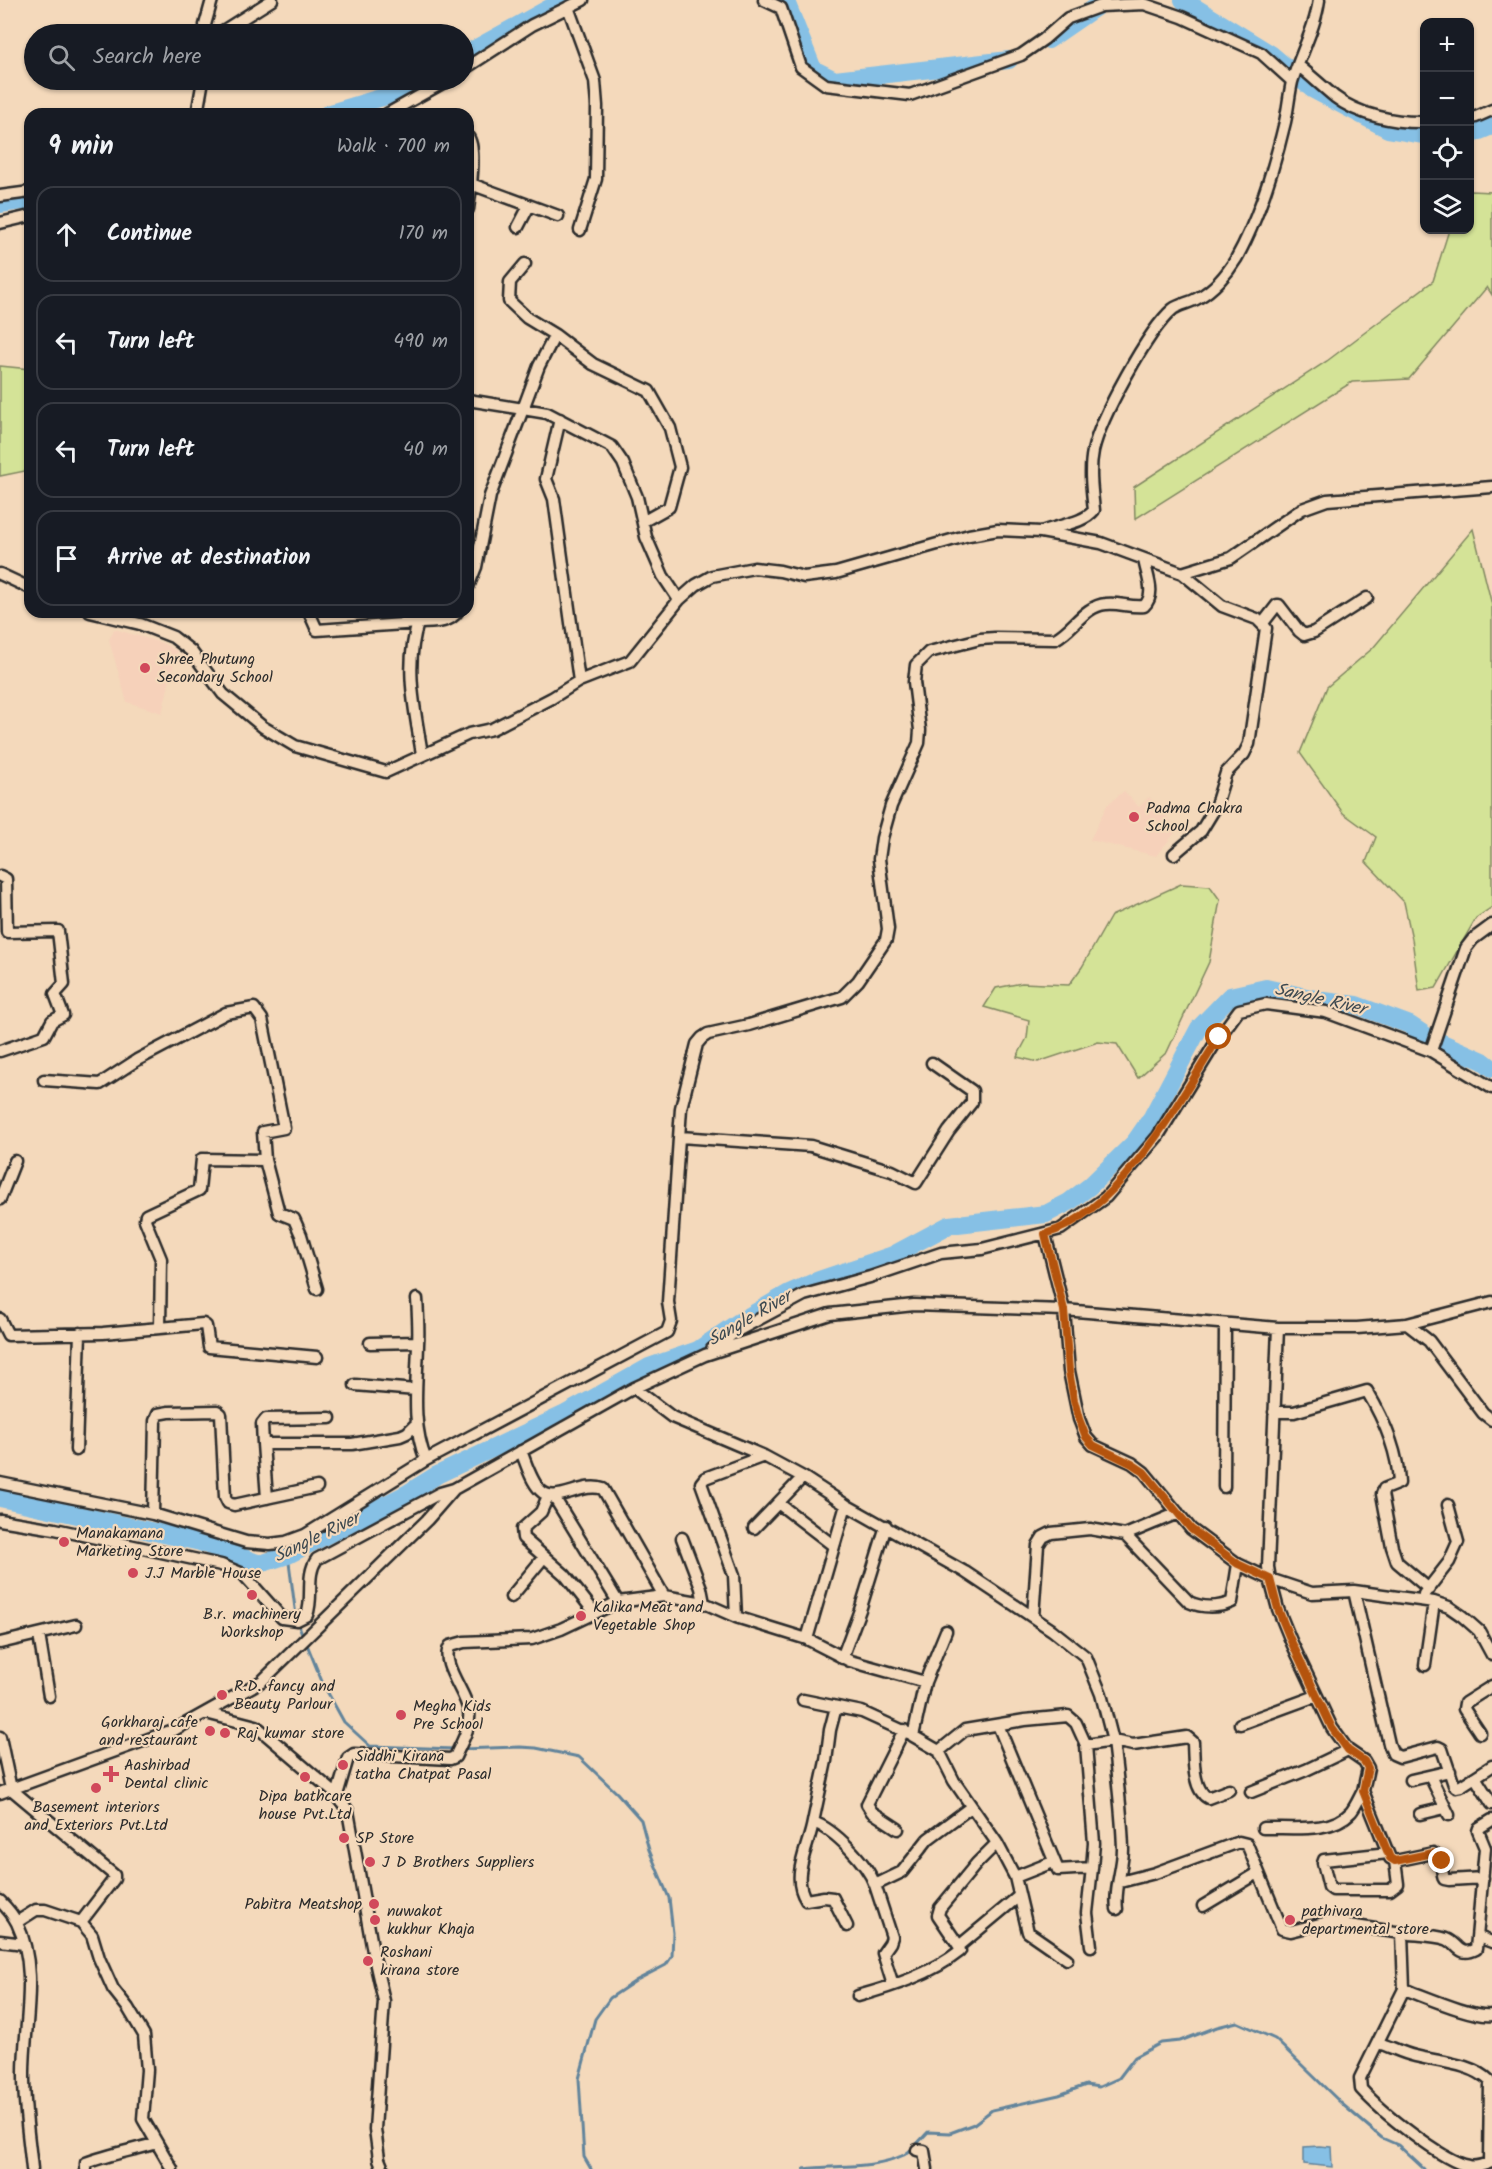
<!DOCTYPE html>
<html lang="en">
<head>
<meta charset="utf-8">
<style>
	body { margin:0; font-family:Kalam,sans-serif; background:#20242c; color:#f1f3f6 }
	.controls { position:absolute; right:18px; top:18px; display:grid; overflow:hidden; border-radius:12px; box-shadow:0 2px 4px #0004 }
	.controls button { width:54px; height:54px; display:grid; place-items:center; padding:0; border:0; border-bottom:2px solid #363941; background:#171b24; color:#f1f3f6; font:30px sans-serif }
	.stop { position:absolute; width:18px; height:18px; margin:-14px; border:4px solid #b45309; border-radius:50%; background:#fff }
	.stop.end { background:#b45309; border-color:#fff; box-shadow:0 2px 6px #0008 }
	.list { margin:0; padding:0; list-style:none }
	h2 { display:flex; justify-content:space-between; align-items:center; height:78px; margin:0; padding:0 24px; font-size:26px }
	h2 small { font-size:20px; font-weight:400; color:#9ea1a6 }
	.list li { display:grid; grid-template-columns:39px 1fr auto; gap:18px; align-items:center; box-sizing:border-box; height:96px; margin:0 12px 12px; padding:0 12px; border:2px solid #363941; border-radius:18px }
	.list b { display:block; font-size:22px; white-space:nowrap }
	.list em { font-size:20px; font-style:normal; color:#9ea1a6 }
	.icon { flex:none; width:33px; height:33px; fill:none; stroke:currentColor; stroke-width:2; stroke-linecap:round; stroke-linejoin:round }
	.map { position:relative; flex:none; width:1492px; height:2169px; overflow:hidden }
	.search { position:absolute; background:#171b24; box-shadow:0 2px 4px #0004; left:24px; top:24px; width:450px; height:66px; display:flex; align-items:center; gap:15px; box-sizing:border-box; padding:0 21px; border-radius:33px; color:#9ea1a6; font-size:22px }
	.panel { position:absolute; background:#171b24; box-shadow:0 2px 4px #0004; left:24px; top:108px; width:450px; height:510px; border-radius:18px }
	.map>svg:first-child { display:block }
	.built { fill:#f6d1ba }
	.green { fill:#d4e397; stroke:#808761; stroke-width:1.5 }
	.water { fill:#86c0e5; stroke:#62849b; stroke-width:1.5 }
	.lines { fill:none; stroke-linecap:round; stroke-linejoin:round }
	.stream { stroke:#62849b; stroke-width:3 }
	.river { stroke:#86c0e5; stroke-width:18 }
	.minor-casing { stroke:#2b2b2b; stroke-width:15 }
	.minor { stroke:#f4d9bb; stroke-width:10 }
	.route { stroke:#b45309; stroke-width:8 }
	.poi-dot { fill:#d1495b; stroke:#f4d9bb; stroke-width:2 }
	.labels { text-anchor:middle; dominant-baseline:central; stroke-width:4.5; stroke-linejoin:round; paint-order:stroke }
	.poi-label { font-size:16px; fill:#2b2b2b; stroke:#f4d9bb; text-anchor:start }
	.water-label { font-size:18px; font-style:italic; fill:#3d4950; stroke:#f4d9bb }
</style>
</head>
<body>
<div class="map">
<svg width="1492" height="2169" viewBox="0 0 1492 2169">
	<rect width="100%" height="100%" fill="#f4d9bb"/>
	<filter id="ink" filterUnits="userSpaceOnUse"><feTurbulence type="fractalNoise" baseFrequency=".0167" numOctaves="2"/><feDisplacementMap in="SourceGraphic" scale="12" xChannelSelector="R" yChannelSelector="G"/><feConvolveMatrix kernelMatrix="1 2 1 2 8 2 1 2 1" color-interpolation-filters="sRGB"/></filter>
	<g filter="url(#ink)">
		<path class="built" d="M 114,629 L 162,643 L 177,651 L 162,713 L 127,702 L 109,640 Z
			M 1124,791 L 1139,807 L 1149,797 L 1178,829 L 1156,856 L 1090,840 L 1107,805 Z"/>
		<path class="green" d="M 1470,191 L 1492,192 L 1492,295 L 1487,287 L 1409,379 L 1352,382 L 1135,519 L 1134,487 L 1327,361 L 1433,281 L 1449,230 L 1470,230 Z
			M 0,366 L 30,369 L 30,470 L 0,476 Z
			M 1473,529 L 1492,605 L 1492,907 L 1476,918 L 1436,988 L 1419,991 L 1412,939 L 1404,902 L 1366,862 L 1376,837 L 1343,813 L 1300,753 L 1327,687 L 1373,648 Z
			M 1181,884 L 1210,886 L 1220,900 L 1209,962 L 1167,1052 L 1138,1078 L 1117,1044 L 1098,1042 L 1038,1062 L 1017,1057 L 1027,1038 L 1029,1020 L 984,1007 L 996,988 L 1022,983 L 1069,985 L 1082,967 L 1111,916 Z"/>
		<path class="water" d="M 1319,2146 L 1331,2147 L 1332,2167 L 1304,2164 L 1304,2147 Z"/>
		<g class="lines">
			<path class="stream" d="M 288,1555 L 296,1616
				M 298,1623 L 303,1636
				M 306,1642 L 323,1684 L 344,1722 L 370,1746 L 455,1749
				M 462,1749 L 520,1747 L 536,1748 L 579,1757 L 617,1793 L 641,1820 L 649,1850 L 669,1898 L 673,1933 L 672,1956 L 666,1965 L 637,1980 L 610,1998 L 595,2019 L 579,2079 L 584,2157 L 591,2169
				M 804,2169 C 838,2165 873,2169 904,2155 C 913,2150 921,2139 928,2132 L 950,2133 L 974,2124 L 992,2110 L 1059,2095 L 1086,2085 L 1099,2087 L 1119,2078 L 1135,2057 L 1161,2043 L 1180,2041 L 1217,2027 L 1237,2022 L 1275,2039 L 1342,2104 L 1382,2138 L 1398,2145 L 1424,2169"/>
			<path class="river" d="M 780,0 L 787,4 L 813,69 L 835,80 L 1009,60
				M 1183,0 L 1272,55 L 1312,89 L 1388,129 L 1424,135
				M 1048,40 L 1106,0
				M 464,55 L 564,0
				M 327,114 L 426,84 L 432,80
				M 1470,135 L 1492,126
				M 0,204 L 30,200
				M 1440,1042 L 1483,1061 L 1492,1068
				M 0,1498 L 200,1542 L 260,1564 L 288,1555 L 408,1493 L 437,1475 L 565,1414 L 649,1367 L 698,1350 L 739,1322 L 789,1293 L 819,1280 L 893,1255 L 949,1225 L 1046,1214 L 1069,1202 L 1090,1186 L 1134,1143 L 1152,1117 L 1199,1028 L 1230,996 L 1266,988 L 1324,1001 L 1356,1005 L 1410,1025 L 1428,1037"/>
			<g class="minor-casing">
				<path id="minor" d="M 764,0 L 781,8 L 801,67 L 826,85 L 910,95 L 1021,55 L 1044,39 L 1068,18 L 1101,6 L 1144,4 L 1182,17 L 1261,53 L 1292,81
					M 568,7 L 595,81 L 597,106 L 596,179 L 580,230
					M 207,34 L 205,25 L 212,0
					M 218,34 L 272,0
					M 1299,66 C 1311,76 1323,87 1335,97 C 1358,115 1396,123 1424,122
					M 464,69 L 532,25 L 583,0
					M 197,114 L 203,80
					M 387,114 L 448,80
					M 1470,118 L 1476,117 L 1492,110
					M 468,137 C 477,147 470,195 468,209
					M 471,184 L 558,216
					M 0,196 L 30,192
					M 0,223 L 30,216
					M 518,227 L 529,206
					M 525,264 L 510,282 L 509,301 L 527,318 L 555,335 L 539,366 L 523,409 L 547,413 L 612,447 L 623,463 L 637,497 L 646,537 L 663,576 L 679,600
					M 555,335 L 593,364 L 649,391 L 670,428 L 680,467 L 669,507 L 644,521
					M 468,400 L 523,409 L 490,496 L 476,567 L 468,587
					M 560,419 L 546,479 L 554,499 L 579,681
					M 1041,532 C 1058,525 1083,524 1094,510 C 1092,492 1089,470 1093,451 C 1100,419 1148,330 1173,309 C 1180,304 1190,303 1198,298 C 1213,290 1227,274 1236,259 C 1259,218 1274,168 1285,122 C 1288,109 1289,95 1292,82 C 1300,54 1315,29 1319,0
					M 0,574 L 30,588
					M 90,612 L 140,624 L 173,637 L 191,651 L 223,694 L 263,727 L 295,746 L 386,772 L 469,734 L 492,729 L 552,698 L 579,681 L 630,661 L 679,600 L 696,585 L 712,576 L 754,568 L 780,571 L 804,577 L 836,573 L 969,535 L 998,530 L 1041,532 L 1101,543 L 1182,573 L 1231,558 L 1302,509 L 1327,500 L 1492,487
					M 309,612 L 317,630 L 418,623
					M 1263,623 L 1277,605 L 1279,605 L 1299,631 L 1304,635 L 1314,632 L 1367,598
					M 422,754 C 415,710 404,666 418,623 C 432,622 449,624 457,612
					M 1174,854 L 1201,831 L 1215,808 L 1226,773 L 1244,754 L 1249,744 L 1266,628 L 1257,619 L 1222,606 L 1182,573
					M 0,876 L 6,879 L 7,932 L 58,931 L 64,984 L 55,994 L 63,1015 L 52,1021 L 44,1036 L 0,1051
					M 1431,1051 L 1466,948 L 1473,939 L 1492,925
					M 680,1137 L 811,1146 L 892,1171 L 916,1183 L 949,1131 L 972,1102 L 972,1091 L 932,1063
					M 265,1160 L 279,1213 L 294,1219 L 301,1235 L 317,1289
					M 0,1199 L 15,1161
					M 1045,1234 L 1064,1310 L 1069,1371 L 1079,1419 L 1086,1437 L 1093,1445 L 1132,1463 L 1144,1472 L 1191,1529 L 1238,1564 L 1270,1579 L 1312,1593 L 1354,1591 L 1434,1602 L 1449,1607 L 1462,1616 L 1479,1631 L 1492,1655
					M 417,1299 C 418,1314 419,1330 418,1345 C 417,1384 411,1424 426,1460
					M 0,1319 L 8,1335 L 103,1333 L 160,1328 L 161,1259 L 145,1220 L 146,1215 L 199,1190 L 202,1159 L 265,1160 L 263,1132 L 284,1128 L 262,1019 L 254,1008 L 226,1013 L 137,1060 L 100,1084 L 44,1080
					M 1407,1324 L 1492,1302
					M 160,1328 L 203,1324 L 206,1326 L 209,1347 L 317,1357
					M 1278,1328 L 1268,1567 L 1270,1579 L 1278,1609 L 1291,1641 L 1332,1728 L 1348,1750 L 1364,1761 L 1368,1768 L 1363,1791 L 1390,1858 L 1395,1861 L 1433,1853 C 1445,1860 1440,1867 1444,1879 L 1449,1880 L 1483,1878
					M 370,1343 L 418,1342
					M 712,1349 L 737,1331 L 804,1295 L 870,1277 L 941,1253 L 982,1249 L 1061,1229 L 1106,1197 L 1158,1136 L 1219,1037 L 1239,1010 L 1266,1004 L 1326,1012 L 1431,1051 L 1492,1088
					M 355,1385 L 416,1390
					M 634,1388 L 672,1417 L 764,1456 L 803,1477 L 846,1505 L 965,1572 L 1052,1630 L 1086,1657 L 1101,1694 L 1113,1741 L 1133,1745 L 1187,1737 L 1193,1742 C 1194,1758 1192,1789 1208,1798 L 1229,1790
					M 1274,1412 L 1294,1412 L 1367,1391 C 1383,1418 1398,1451 1399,1483 L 1384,1489 L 1382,1494 L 1392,1547 L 1397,1562 L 1429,1589
					M 263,1444 L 262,1424 L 266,1419 L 330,1418
					M 76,1450 L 80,1333
					M 521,1451 C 526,1463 531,1481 540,1490 C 555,1506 582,1481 603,1489 L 664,1596
					M 0,1483 L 153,1514 L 246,1542 L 270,1544 L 286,1542 L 305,1535 L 426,1460 L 667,1332 L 671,1321 L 668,1302 L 681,1108 L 697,1044 L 702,1038 L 708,1034 L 749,1025 L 842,997 L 858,981 L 886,940 L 888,929 L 879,859 L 882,838 L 891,806 L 919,743 L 920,730 L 914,682 L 916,665 L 929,652 L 980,639 L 995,638 L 1055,639 C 1073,630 1084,606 1106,604 C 1118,602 1131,608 1144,606 C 1157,594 1146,574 1144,559
					M 1224,1487 L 1225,1324
					M 548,1496 L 541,1512 L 522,1529 L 523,1538 L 565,1575 L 595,1613
					M 554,1497 L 618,1602
					M 267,1498 L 263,1444 L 352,1444 L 400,1436 L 407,1433 L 416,1424
					M 778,1503 L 834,1546
					M 153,1514 L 155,1421 L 158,1414 L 169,1412 L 217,1411 L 221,1414 L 225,1497 L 228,1503 L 234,1505 L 317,1487
					M 0,1520 L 55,1529 L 221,1565 L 243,1574 L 282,1618 L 297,1620 L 307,1615 C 314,1597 305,1575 317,1559 L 440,1493 L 454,1489
					M 754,1528 L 803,1477
					M 1125,1535 L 1189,1602 C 1202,1608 1218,1608 1232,1602 L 1238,1564
					M 682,1538 L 701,1588 L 704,1603
					M 1354,1591 L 1389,1744 L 1393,1754 L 1400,1757 L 1438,1747 L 1442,1749 L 1454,1785 L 1456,1787 L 1461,1786 L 1492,1766
					M 1424,1594 L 1449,1562 L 1458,1542 L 1448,1505
					M 511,1597 L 544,1557
					M 736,1617 L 734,1575 L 701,1483 L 705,1478 L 764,1456
					M 1033,1617 L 1038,1545 L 1043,1537 L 1051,1533 L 1090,1529 L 1125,1535 L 1178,1513
					M 39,1635 L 49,1696
					M 807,1639 L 846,1505
					M 0,1643 L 76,1625
					M 842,1658 L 861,1607 L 886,1526
					M 1425,1665 L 1434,1602
					M 925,1682 L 946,1631
					M 803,1700 L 862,1712 L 908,1733
					M 836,1707 L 830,1730 L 826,1761 L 813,1822 C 834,1829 867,1863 875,1885 L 902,1872 L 928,1839 L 971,1807
					M 206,1713 L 256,1726 L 337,1795 L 348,1811 L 374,1957 L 384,2001 L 375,2129 L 379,2159 L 383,2169
					M 1240,1724 L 1316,1696
					M 998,1725 L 1058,1870 L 1092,1868 L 1087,1913 L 1091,1946
					M 1480,1733 L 1464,1709 L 1465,1703 L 1492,1686
					M 0,1737 L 11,1789 L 114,1875 L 114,1879 L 81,1922
					M 1086,1745 L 1094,1843 L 1092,1868
					M 939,1751 L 954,1781 L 997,1843 L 1015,1877 L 1028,1932 L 1067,1959
					M 1430,1776 L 1449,1815
					M 1475,1777 L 1492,1804
					M 1411,1780 L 1450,1771
					M 1251,1792 L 1306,1770 L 1348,1750
					M 0,1793 L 176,1729 L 262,1681 L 427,1520 L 454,1489 L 634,1388 L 705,1355 L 830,1314 L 914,1305 L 1064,1310 L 1278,1328 L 1357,1328 L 1407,1324 L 1429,1341 L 1483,1413 L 1492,1420
					M 337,1795 L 348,1758 L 354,1754 L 450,1759 L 455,1757 C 461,1743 471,1728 469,1712 C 467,1693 439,1663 450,1646 L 464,1642 L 532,1639 L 561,1629 L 618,1602 L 664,1596 L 704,1603 L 736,1617 L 807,1639 L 850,1661 L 925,1682 L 913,1736 L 939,1751 L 965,1730 L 1025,1720 L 1068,1716 L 1076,1723 L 1086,1745 L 1113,1741 C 1117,1776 1122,1813 1123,1849 C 1123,1869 1114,1889 1117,1909
					M 1420,1814 L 1445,1808
					M 813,1822 C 809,1847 790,1876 806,1900 L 824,1897 L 833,1898 L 847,1926
					M 1263,1828 C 1290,1827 1331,1834 1351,1812 C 1356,1806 1359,1798 1363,1791
					M 898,1829 L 872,1812 L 867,1804 L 904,1730
					M 1388,1853 L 1324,1860 L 1323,1863 L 1329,1887 L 1333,1890 L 1390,1890 L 1398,1884 L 1395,1861
					M 1015,1877 L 1053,1862
					M 1120,1882 L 1155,1873 L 1239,1842 L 1247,1844 L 1282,1929 L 1291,1931 L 1328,1922 L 1402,1933 L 1404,1989 L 1360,2078 L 1361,2089 C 1380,2110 1441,2161 1469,2166 C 1476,2168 1485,2164 1492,2162
					M 875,1885 L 892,1937 L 890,1943 L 883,1953 L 893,1985
					M 0,1901 C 6,1907 13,1915 17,1923 C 40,1971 23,2027 24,2077 C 24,2108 29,2139 32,2169
					M 1203,1906 L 1258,1873
					M 17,1922 L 36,1910 L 45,1910 L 81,1922 L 92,1935 L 99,1958 L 113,1989 L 128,2008 L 144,2035 L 147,2070 L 143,2119 L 172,2169
					M 1402,1933 C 1416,1935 1433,1935 1446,1939 C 1458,1943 1458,1958 1476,1949 L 1485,1848 L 1478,1831 L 1479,1828 L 1492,1820
					M 1478,1937 L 1492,1942
					M 0,1941 L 24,1944
					M 959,1946 L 1019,1896
					M 1404,1989 C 1424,1996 1473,2018 1492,2015
					M 858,1996 C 894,1986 931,1974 960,1951 L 959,1946 L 938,1915 L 940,1908 L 977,1863 L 997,1843
					M 1379,2043 C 1391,2047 1402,2053 1415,2056 C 1438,2062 1472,2063 1490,2081 L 1489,2163
					M 917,2150 L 924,2151 L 927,2169
					M 86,2169 L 86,2163 C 109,2154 134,2150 157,2143"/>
			</g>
			<use href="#minor" class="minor"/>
		</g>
	</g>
	<g class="lines" filter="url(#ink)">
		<path class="route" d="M 1219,1037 C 1181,1099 1118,1214 1045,1234 L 1064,1310 L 1069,1371 L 1074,1400 L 1079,1419 L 1086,1437 L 1093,1445 L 1132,1464 L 1144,1472 L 1191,1529 L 1238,1564 L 1270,1579 L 1278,1609 L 1291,1641 L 1332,1728 L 1348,1750 L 1364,1761 L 1368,1768 L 1363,1791 L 1390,1858 L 1395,1861 L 1433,1853 L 1439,1856 L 1442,1861"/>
	</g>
	<g class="poi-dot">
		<circle cx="145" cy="668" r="6"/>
		<circle cx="1134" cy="817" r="6"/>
		<circle cx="64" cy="1542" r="6"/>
		<circle cx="133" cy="1573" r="6"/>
		<circle cx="252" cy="1595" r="6"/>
		<circle cx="581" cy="1616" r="6"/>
		<circle cx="222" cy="1695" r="6"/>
		<circle cx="401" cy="1715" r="6"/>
		<circle cx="210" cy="1731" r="6"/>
		<circle cx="225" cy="1733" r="6"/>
		<circle cx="343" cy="1765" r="6"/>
		<path d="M108 1765h6v6h6v6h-6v6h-6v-6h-6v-6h6z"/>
		<circle cx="305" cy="1777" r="6"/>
		<circle cx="96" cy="1788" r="6"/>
		<circle cx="344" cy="1838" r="6"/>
		<circle cx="370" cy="1862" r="6"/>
		<circle cx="374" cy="1904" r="6"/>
		<circle cx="375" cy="1920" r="6"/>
		<circle cx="1290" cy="1920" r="6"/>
		<circle cx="368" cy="1961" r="6"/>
	</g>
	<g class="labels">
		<g class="poi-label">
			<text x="157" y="659">Shree Phutung<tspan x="157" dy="18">Secondary School</tspan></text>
			<text x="1146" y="808">Padma Chakra<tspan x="1146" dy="18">School</tspan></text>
			<text x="76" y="1533">Manakamana<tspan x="76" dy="18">Marketing Store</tspan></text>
			<text x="145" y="1573">J.J Marble House</text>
			<text x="593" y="1607">Kalika Meat and<tspan x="593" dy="18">Vegetable Shop</tspan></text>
			<text x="252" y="1614" text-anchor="middle">B.r. machinery<tspan x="252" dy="18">Workshop</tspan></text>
			<text x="234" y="1686">R.D. fancy and<tspan x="234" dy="18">Beauty Parlour</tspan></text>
			<text x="413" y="1706">Megha Kids<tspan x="413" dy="18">Pre School</tspan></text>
			<text x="198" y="1722" text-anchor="end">Gorkharaj cafe<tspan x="198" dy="18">and restaurant</tspan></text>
			<text x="237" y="1733">Raj kumar store</text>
			<text x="355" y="1756">Siddhi Kirana<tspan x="355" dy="18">tatha Chatpat Pasal</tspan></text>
			<text x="124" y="1765">Aashirbad<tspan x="124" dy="18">Dental clinic</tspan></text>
			<text x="305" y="1796" text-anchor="middle">Dipa bathcare<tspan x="305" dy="18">house Pvt.Ltd</tspan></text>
			<text x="96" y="1807" text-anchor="middle">Basement interiors<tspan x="96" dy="18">and Exteriors Pvt.Ltd</tspan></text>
			<text x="356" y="1838">SP Store</text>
			<text x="382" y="1862">J D Brothers Suppliers</text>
			<text x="362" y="1904" text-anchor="end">Pabitra Meatshop</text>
			<text x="387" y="1911">nuwakot<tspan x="387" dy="18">kukhur Khaja</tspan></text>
			<text x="1302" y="1911">pathivara<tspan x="1302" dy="18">departmental store</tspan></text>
			<text x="380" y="1952">Roshani<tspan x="380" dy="18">kirana store</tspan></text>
		</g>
		<g class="water-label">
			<text transform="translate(1320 1000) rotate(13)">Sangle River</text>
			<text transform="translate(750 1319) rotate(-30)">Sangle River</text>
			<text transform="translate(317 1538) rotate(-26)">Sangle River</text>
		</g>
	</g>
</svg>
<div class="controls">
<button>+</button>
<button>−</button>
<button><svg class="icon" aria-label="locate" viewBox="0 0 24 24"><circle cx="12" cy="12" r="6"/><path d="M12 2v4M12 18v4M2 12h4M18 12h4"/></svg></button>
<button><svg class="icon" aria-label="layers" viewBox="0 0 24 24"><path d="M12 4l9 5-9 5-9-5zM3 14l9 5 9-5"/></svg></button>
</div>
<div class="stop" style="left:1219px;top:1037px"></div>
<div class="stop end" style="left:1442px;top:1861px"></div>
<div class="search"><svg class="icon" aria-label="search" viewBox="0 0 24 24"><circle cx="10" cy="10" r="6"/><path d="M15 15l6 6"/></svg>Search here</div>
<section class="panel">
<h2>9 min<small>Walk · 700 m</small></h2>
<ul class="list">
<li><svg class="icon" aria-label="ahead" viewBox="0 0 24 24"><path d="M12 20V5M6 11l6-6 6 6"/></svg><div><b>Continue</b></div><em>170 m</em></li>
<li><svg class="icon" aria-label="left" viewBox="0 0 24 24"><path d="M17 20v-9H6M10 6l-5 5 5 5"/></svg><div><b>Turn left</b></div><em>490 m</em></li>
<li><svg class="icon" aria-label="left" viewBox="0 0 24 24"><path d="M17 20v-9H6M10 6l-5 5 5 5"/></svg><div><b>Turn left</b></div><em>40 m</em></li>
<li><svg class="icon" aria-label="arrive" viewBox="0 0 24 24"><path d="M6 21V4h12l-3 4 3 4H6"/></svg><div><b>Arrive at destination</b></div></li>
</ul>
</section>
</div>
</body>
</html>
